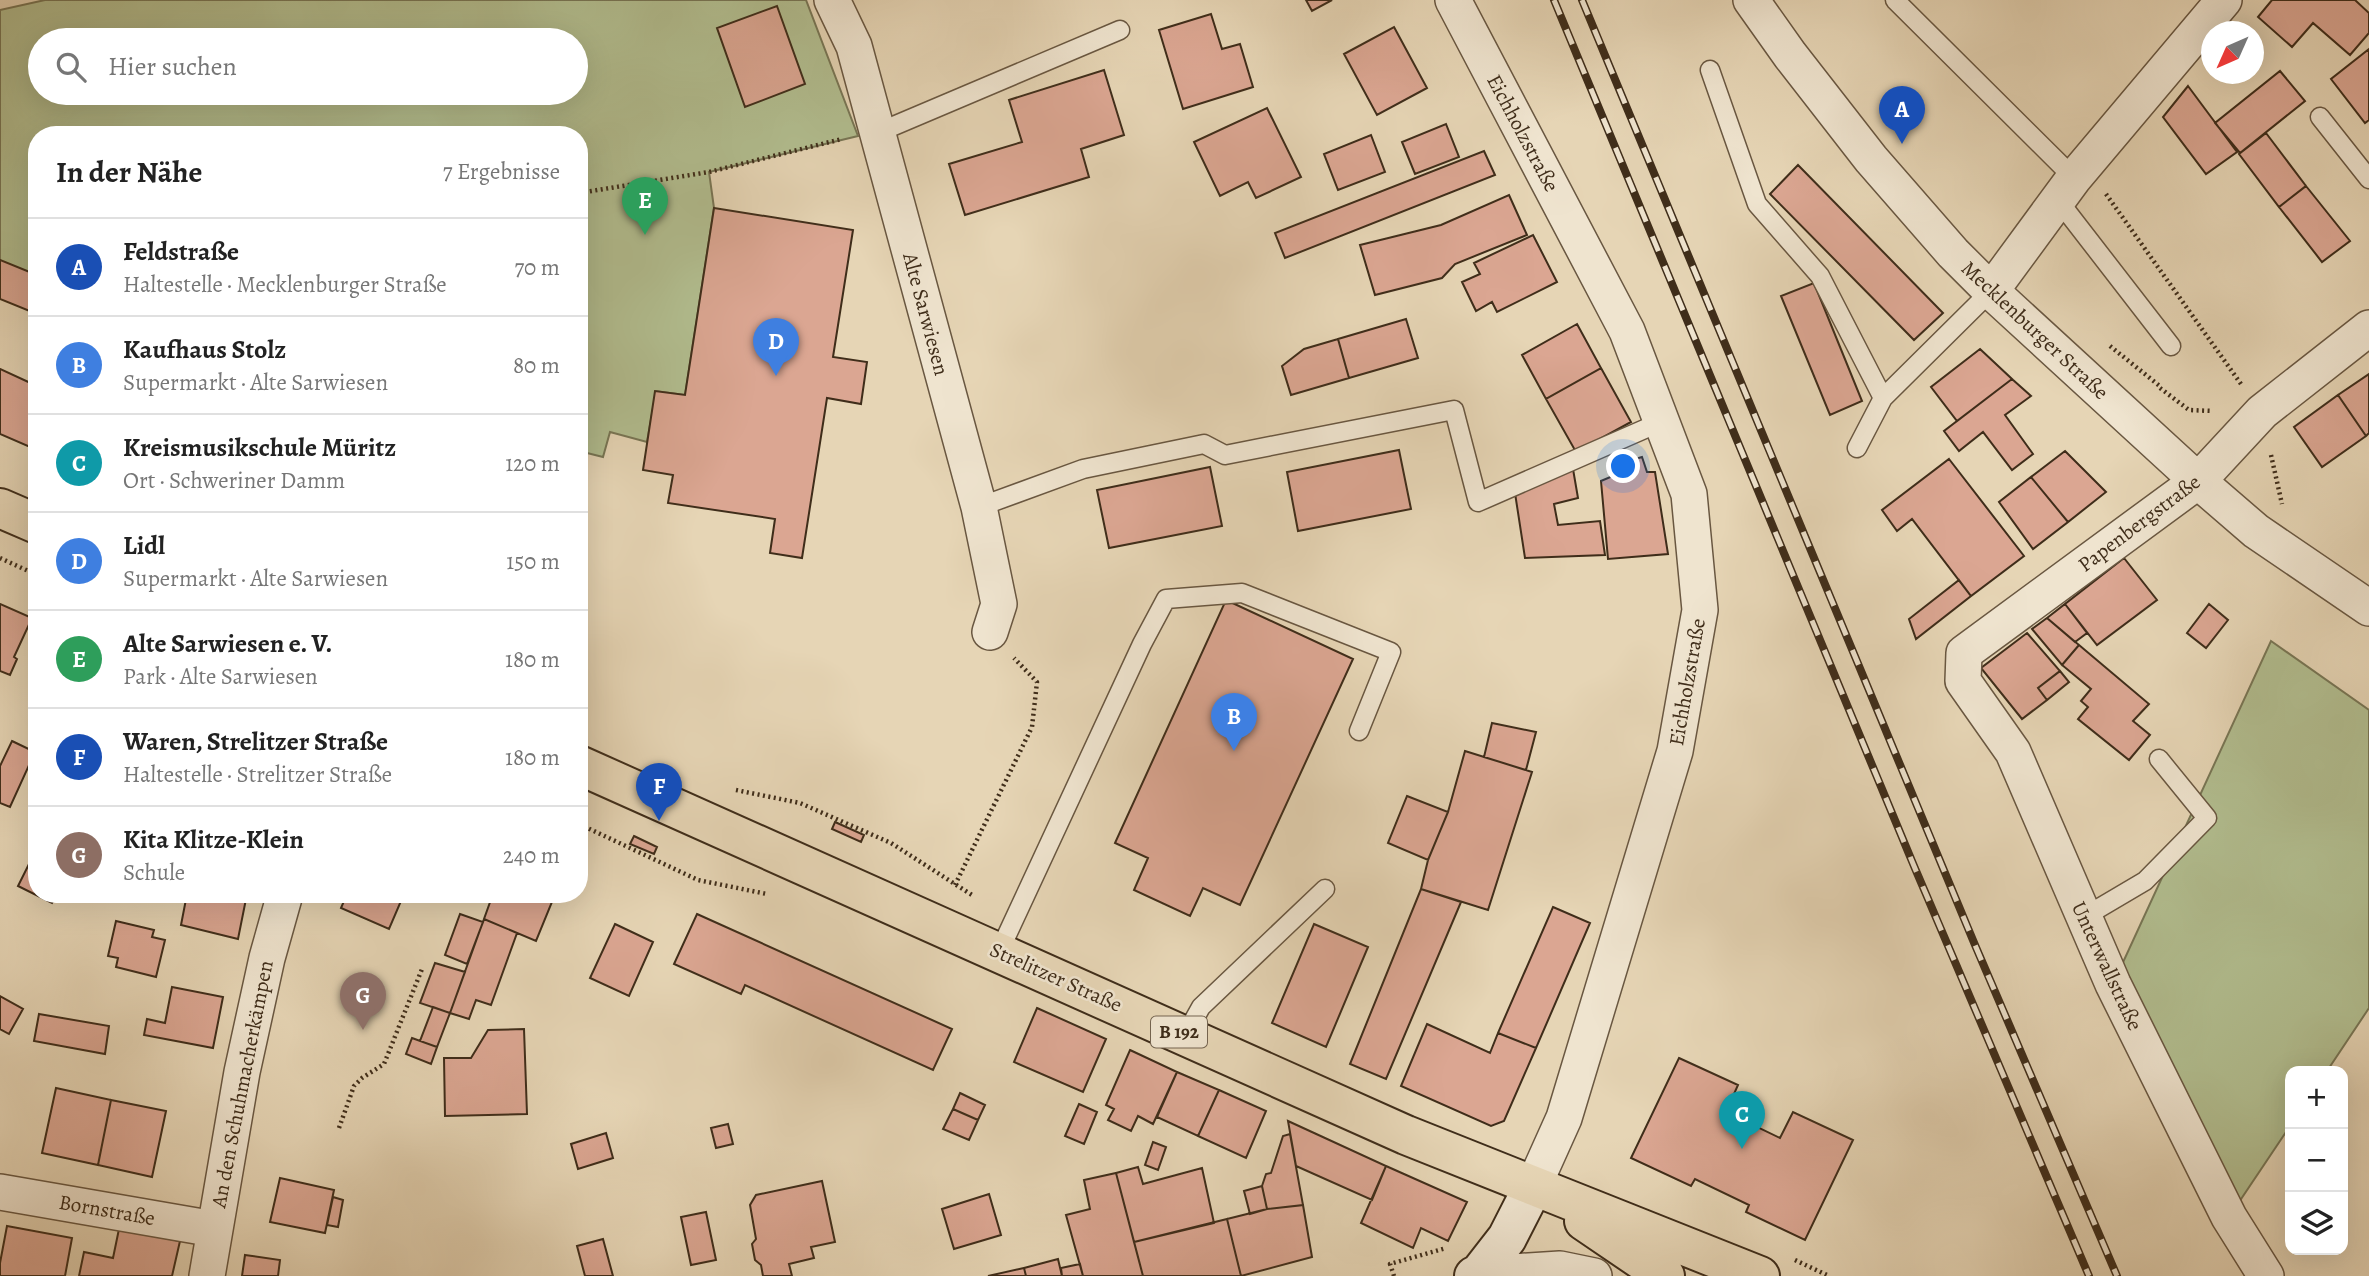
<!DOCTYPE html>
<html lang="de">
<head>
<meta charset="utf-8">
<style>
	body { margin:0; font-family:Alegreya,serif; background:#f6f6f6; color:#222 }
	.controls { position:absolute; right:21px; bottom:21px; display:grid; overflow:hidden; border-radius:14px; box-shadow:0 7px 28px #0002 }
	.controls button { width:63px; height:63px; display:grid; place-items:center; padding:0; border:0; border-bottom:2px solid #e0e0e0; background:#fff; color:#222; font:35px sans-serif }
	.compass { position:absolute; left:2201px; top:21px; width:63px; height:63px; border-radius:50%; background:#fff; box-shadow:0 7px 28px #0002; rotate:225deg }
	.you { position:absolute; left:1624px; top:467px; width:24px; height:24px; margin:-18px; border:5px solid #fff; border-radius:50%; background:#1a73e8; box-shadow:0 0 0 10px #1a73e833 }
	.badge { display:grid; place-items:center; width:46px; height:46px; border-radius:50%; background:#b45309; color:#fff; font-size:23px; font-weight:700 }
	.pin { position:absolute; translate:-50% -58px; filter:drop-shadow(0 2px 4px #0008) }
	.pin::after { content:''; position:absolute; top:37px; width:24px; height:21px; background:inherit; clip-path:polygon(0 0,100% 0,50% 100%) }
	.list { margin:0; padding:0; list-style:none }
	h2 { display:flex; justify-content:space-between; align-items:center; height:91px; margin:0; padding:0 28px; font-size:30px }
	h2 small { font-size:23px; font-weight:400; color:#767676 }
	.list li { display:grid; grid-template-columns:46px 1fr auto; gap:21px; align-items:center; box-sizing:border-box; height:98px; padding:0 28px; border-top:2px solid #e0e0e0 }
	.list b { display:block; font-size:26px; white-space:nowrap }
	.list p { margin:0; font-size:23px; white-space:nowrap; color:#767676 }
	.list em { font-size:23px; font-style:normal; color:#767676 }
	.icon { flex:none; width:38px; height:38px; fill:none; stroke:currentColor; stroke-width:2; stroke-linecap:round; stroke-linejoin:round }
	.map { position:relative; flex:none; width:2369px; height:1276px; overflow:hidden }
	.search { position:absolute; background:#fff; box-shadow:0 7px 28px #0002; left:28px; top:28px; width:560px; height:77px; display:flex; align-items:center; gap:18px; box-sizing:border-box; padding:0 24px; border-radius:38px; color:#767676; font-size:26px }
	.panel { position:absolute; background:#fff; box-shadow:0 7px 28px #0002; left:28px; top:126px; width:560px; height:777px; border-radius:28px }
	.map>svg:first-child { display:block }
	.green { fill:#b2be90; stroke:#787655; stroke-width:2; fill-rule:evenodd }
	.building { fill:#dba692; stroke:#3f2d1a; stroke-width:2 }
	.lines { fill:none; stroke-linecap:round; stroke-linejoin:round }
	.service-casing { stroke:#695741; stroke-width:21 }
	.minor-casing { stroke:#695741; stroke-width:38 }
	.secondary-casing { stroke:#3f2d1a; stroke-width:42 }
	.primary-casing { stroke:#3f2d1a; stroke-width:42 }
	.path { stroke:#3f2d1a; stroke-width:4.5; stroke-dasharray:2 3.5; stroke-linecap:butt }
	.service { stroke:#efe4cf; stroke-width:18 }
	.minor { stroke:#efe4cf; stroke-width:35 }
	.secondary { stroke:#efe4cf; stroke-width:38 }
	.primary { stroke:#e6d5b5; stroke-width:38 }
	.rail-casing { stroke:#3f2d1a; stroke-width:8 }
	.rail { stroke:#efe4cf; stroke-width:5; stroke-dasharray:16; stroke-linecap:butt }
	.labels { text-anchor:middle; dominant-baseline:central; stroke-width:5; stroke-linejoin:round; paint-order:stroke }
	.shield { fill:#efe4cf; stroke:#746450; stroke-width:2 }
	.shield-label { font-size:19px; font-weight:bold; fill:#3f2d1a }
	.street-label { font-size:21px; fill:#3f2d1a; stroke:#efe4cf }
</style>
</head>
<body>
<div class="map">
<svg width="2369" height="1276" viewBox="0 0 2369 1276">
	<rect width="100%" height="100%" fill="#e6d5b5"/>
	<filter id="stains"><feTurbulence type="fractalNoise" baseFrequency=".00286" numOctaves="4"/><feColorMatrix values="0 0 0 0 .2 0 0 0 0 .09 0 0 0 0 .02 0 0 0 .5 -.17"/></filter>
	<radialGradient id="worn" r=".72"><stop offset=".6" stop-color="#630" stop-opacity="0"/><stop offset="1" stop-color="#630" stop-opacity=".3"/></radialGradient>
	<path class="green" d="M 45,0 L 806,0 L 858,136 L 709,172 L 714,208 L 685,395 L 656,391 L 647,442 L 610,432 L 603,457 L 579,451 L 579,135 L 37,135 L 37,282 L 0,263 L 0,10 ZM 40,40 L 576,40 L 576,93 L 40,93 Z
		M 2271,641 L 2369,710 L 2369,1008 L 2327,1071 L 2290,1071 L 2290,1126 L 2229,1217 L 2113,984 Z"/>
	<path class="building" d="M 1306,0 L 1332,0 L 1312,11 Z
		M 2272,0 L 2355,0 L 2369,13 L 2369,33 L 2350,55 L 2313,23 L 2292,47 L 2258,17 Z
		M 777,6 L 805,84 L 745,107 L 717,28 Z
		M 1211,14 L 1222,49 L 1240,44 L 1253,87 L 1183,109 L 1159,30 Z
		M 1394,27 L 1427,88 L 1377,115 L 1344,54 Z
		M 2369,49 L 2369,120 L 2365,123 L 2331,79 Z
		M 1104,70 L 1124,135 L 1081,149 L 1089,177 L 965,215 L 949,164 L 1022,142 L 1009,100 Z
		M 2280,71 L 2305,101 L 2240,153 L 2215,123 Z
		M 2188,86 L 2237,152 L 2206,174 L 2163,117 Z
		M 1267,108 L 1301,177 L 1256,198 L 1248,182 L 1220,196 L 1194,142 Z
		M 1446,124 L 1459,157 L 1415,174 L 1402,142 Z
		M 2266,133 L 2306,186 L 2279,207 L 2239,154 Z
		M 1371,135 L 1385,172 L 1338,190 L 1324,154 Z
		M 1484,151 L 1495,175 L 1285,258 L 1275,233 Z
		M 1798,165 L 1943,313 L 1914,340 L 1770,194 Z
		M 2306,186 L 2350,241 L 2322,262 L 2279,207 Z
		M 1509,195 L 1527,235 L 1455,264 L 1442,278 L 1375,295 L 1360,245 L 1441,225 Z
		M 714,208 L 853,230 L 833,357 L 867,362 L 861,404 L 827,398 L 802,558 L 770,553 L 775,519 L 668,503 L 673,475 L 643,470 L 655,391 L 685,395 Z
		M 1533,235 L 1557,282 L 1497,312 L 1492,302 L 1476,311 L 1462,282 L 1480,274 L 1474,263 Z
		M 0,260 L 37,275 L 37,314 L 0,299 Z
		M 1814,283 L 1862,401 L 1830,415 L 1781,296 Z
		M 1406,319 L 1418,358 L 1349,378 L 1338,339 Z
		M 1577,324 L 1601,368 L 1546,399 L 1522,355 Z
		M 1338,339 L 1349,378 L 1291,395 L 1282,366 L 1304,349 Z
		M 1980,349 L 2012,379 L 1957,421 L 1931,387 Z
		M 1601,368 L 1631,422 L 1576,452 L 1546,399 Z
		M 0,369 L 37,386 L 37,450 L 0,434 Z
		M 2369,374 L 2369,433 L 2366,436 L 2338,395 Z
		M 2012,379 L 2031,396 L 2005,415 L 2033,454 L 2012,470 L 1983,432 L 1959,451 L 1944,431 Z
		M 2338,395 L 2366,436 L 2322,467 L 2294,427 Z
		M 1399,450 L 1411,509 L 1298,531 L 1287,472 Z
		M 2065,451 L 2106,492 L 2068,522 L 2031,477 Z
		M 1642,457 L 1647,472 L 1655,472 L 1668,554 L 1608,559 L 1601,481 L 1613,476 L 1611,466 Z
		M 1949,459 L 2024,556 L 1971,596 L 1912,519 L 1897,531 L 1882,510 Z
		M 1210,467 L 1222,526 L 1109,548 L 1097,490 Z
		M 1573,469 L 1578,498 L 1554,504 L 1558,525 L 1600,521 L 1605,555 L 1525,558 L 1515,493 Z
		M 2031,477 L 2068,522 L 2033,549 L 1999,502 Z
		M 2124,558 L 2157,600 L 2097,645 L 2065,604 Z
		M 1959,580 L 1971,596 L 1916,639 L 1909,619 Z
		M 1226,600 L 1353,659 L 1240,905 L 1203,888 L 1190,916 L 1134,890 L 1148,858 L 1115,843 Z
		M 0,604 L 32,618 L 14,657 L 17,659 L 10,675 L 0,671 Z
		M 2065,604 L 2087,633 L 2075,642 L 2047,618 Z
		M 2209,604 L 2228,620 L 2206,648 L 2187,633 Z
		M 2047,618 L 2079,645 L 2062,665 L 2032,629 Z
		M 2027,633 L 2060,671 L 2038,688 L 2047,700 L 2022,719 L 1981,668 Z
		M 2079,645 L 2149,704 L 2133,721 L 2150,735 L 2129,760 L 2078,719 L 2088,707 L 2081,701 L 2091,689 L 2062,665 Z
		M 2060,671 L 2069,682 L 2047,700 L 2038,688 Z
		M 1492,723 L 1536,732 L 1526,770 L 1484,757 Z
		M 12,741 L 35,752 L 10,807 L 0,803 L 0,766 Z
		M 1465,751 L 1532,772 L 1488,910 L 1421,889 L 1428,860 L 1448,812 Z
		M 1407,796 L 1448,812 L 1428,860 L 1388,843 Z
		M 835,822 L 864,835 L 861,842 L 832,829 Z
		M 634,836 L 657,847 L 654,854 L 630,844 Z
		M 37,848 L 37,894 L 57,894 L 52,903 L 18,886 Z
		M 1421,889 L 1461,902 L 1386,1079 L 1350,1064 Z
		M 187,894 L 247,894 L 238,939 L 181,925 Z
		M 347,894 L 404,894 L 389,929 L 341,908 Z
		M 493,894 L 548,894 L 554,897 L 536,941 L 484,919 Z
		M 1553,907 L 1590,923 L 1536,1048 L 1498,1033 Z
		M 460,914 L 483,922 L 467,964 L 445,955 Z
		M 697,914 L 952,1029 L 933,1070 L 745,985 L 741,994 L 674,964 Z
		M 484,919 L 517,933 L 491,1005 L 476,1000 L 469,1019 L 450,1013 Z
		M 116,921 L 154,930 L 152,937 L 165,940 L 156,977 L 116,967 L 118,958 L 108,956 Z
		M 615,924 L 653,942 L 629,996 L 590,978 Z
		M 1314,924 L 1368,947 L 1326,1047 L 1272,1023 Z
		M 435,963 L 465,972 L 450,1013 L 420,1003 Z
		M 172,987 L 223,997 L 213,1048 L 144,1035 L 147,1019 L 165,1023 Z
		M 0,996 L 23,1009 L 9,1034 L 0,1029 Z
		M 433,1007 L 450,1013 L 437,1047 L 420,1041 Z
		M 1037,1008 L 1106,1039 L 1083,1092 L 1014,1062 Z
		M 39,1014 L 109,1026 L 105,1054 L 34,1041 Z
		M 1427,1024 L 1490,1053 L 1498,1033 L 1536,1048 L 1504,1121 L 1491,1126 L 1401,1086 Z
		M 524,1029 L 527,1114 L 445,1116 L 444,1058 L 471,1058 L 488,1030 Z
		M 412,1038 L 437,1047 L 431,1064 L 406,1054 Z
		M 1130,1050 L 1177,1072 L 1153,1124 L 1138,1116 L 1131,1131 L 1108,1120 L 1114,1109 L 1106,1105 Z
		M 1679,1058 L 1738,1085 L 1726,1112 L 1780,1138 L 1793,1112 L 1853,1140 L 1805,1240 L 1746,1212 L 1749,1205 L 1695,1179 L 1691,1186 L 1631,1158 Z
		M 1177,1072 L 1219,1090 L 1198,1136 L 1157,1117 Z
		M 56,1088 L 111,1100 L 98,1165 L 42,1153 Z
		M 1219,1090 L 1266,1111 L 1246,1158 L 1198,1136 Z
		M 960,1093 L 985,1105 L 978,1120 L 953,1109 Z
		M 111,1100 L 166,1111 L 152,1177 L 98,1165 Z
		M 1079,1104 L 1097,1112 L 1084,1144 L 1065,1136 Z
		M 953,1109 L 978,1120 L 969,1140 L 943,1129 Z
		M 1288,1121 L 1386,1166 L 1372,1200 L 1296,1166 Z
		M 728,1124 L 733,1144 L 716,1148 L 711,1128 Z
		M 606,1133 L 613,1158 L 578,1169 L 571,1144 Z
		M 1290,1134 L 1303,1205 L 1267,1209 L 1262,1186 L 1266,1174 L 1271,1173 L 1283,1136 Z
		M 1153,1142 L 1166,1147 L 1158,1170 L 1145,1165 Z
		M 1386,1166 L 1467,1202 L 1448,1241 L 1421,1228 L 1413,1248 L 1361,1223 Z
		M 1138,1167 L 1143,1184 L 1202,1168 L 1214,1223 L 1134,1242 L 1116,1173 Z
		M 1116,1173 L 1143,1276 L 1083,1276 L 1066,1215 L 1090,1209 L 1084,1180 Z
		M 280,1178 L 334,1190 L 325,1233 L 270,1222 Z
		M 822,1181 L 835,1242 L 811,1247 L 814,1258 L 789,1264 L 792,1276 L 763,1276 L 761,1265 L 755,1260 L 752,1244 L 756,1239 L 750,1205 L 756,1195 Z
		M 1262,1186 L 1267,1209 L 1250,1214 L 1244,1191 Z
		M 989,1194 L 1001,1235 L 954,1249 L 942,1209 Z
		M 333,1197 L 343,1200 L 338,1227 L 327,1225 Z
		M 1303,1205 L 1312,1257 L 1241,1276 L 1227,1219 L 1267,1209 Z
		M 706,1212 L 716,1260 L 691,1265 L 681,1217 Z
		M 1227,1219 L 1241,1276 L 1143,1276 L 1134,1242 Z
		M 7,1226 L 72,1238 L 65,1276 L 0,1276 L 0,1263 Z
		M 119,1229 L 180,1241 L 172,1276 L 79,1276 L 84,1252 L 113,1258 Z
		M 603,1239 L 613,1276 L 585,1276 L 577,1246 Z
		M 245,1255 L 280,1260 L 278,1276 L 242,1276 Z
		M 1058,1259 L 1062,1276 L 1026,1276 L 1024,1268 Z
		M 1080,1264 L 1083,1276 L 1062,1276 L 1061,1268 Z
		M 1024,1268 L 1026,1276 L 988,1276 Z"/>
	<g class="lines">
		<g class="service-casing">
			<path id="service" d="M 1895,0 L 2074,178
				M 1710,70 L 1757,204 L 1820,276 L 1883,398
				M 2320,117 L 2369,179
				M 877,133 L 1120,30
				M 2058,200 L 2171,346
				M 1857,448 L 1883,398 L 1991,291
				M 979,507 L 1083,469 L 1204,444 L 1225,455 L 1454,410 L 1478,502 L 1663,421
				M 2084,917 L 2145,881 L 2207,818 L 2159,759
				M 999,952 L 1142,644 L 1166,599 L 1242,593 L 1391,652 L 1359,731
				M 1186,1034 L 1201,1007 L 1325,889"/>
		</g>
		<g class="minor-casing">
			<path id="minor" d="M 832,0 L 854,46 L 979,507 L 999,604 L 990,632
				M 1453,0 L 1627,331 L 1689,494 L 1700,610 L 1675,751 L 1564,1118 L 1533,1187
				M 1751,0 L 1790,55 L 1871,159 L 1953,253 L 1991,291 L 2198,481 L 2256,531 L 2369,608
				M 1991,291 L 2074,178 L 2224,0
				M 0,1192 L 214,1229
				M 1479,1274 L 1560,1269 L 1594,1276
				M 207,1276 L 242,1072 L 267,958 L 285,894
				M 2266,1276 L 2229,1217 L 2113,984 L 2013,752 L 1963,681 L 1964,653 L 2198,481 L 2262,412 L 2369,328"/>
		</g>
		<g class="secondary-casing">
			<path id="secondary" d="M 1474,1276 L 1479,1274 L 1507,1238 L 1533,1187"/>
		</g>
		<g class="primary-casing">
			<path id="primary" d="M 0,508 L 37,524
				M 579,765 L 1406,1135 L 1760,1276
				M 1584,1221 L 1665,1276"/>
		</g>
		<path class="path" d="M 579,193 L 709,172 L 842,139
			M 2106,194 L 2241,384
			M 2110,346 L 2161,387
			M 2160,388 L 2189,410 L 2213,411
			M 2271,455 L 2282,504
			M 0,558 L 37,575
			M 736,790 L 800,803 L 891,843 L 972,895
			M 579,824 L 698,880 L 767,894
			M 955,885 L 1032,727 L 1037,682 L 1014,658
			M 339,1128 L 354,1086 L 362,1078 L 384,1064 L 422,969
			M 1795,1260 L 1829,1276
			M 1394,1276 L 1390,1264 L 1446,1248"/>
		<use href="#service" class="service"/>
		<use href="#minor" class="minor"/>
		<use href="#secondary" class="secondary"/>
		<use href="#primary" class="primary"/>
		<g class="rail-casing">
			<path id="rail" d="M 1554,0 L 1914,866 L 2089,1276
				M 1582,0 L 1975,945 L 2117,1276"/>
		</g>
		<use href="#rail" class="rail"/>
	</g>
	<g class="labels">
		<rect class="shield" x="1151" y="1016.5" width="56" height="31" rx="5"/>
		<g class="shield-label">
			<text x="1179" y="1032">B 192</text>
		</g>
		<g class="street-label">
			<text transform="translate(1523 133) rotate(62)">Eichholzstraße</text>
			<text transform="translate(926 314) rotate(75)">Alte Sarwiesen</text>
			<text transform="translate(2035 330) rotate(43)">Mecklenburger Straße</text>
			<text transform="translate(2139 523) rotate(-37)">Papenbergstraße</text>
			<text transform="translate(1687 682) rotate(-80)">Eichholzstraße</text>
			<text transform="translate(2107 966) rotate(65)">Unterwallstraße</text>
			<text transform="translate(1056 977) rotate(24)">Strelitzer Straße</text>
			<text transform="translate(242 1084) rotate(-79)">An den Schuhmacherkämpen</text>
			<text transform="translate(107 1210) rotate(10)">Bornstraße</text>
		</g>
	</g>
	<rect width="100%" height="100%" filter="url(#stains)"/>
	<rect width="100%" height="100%" fill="url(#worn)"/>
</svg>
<div class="controls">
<button>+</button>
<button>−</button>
<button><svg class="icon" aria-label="layers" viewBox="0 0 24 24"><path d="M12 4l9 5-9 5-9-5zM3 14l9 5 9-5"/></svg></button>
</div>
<svg class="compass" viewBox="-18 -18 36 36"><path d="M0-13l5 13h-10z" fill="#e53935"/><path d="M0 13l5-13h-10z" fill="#767676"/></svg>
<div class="you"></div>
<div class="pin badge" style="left:1902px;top:144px;background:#1a4fb4">A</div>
<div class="pin badge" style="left:1234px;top:751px;background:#3f7fe0">B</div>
<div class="pin badge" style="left:1742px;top:1149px;background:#0f9aa8">C</div>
<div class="pin badge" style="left:776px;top:376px;background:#3f7fe0">D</div>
<div class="pin badge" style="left:645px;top:235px;background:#2e9e5b">E</div>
<div class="pin badge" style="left:659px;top:821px;background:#1a4fb4">F</div>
<div class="pin badge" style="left:363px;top:1030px;background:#8d6e63">G</div>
<div class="search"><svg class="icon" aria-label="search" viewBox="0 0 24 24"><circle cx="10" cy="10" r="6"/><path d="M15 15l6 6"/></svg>Hier suchen</div>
<section class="panel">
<h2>In der Nähe<small>7 Ergebnisse</small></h2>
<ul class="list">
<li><span class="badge" style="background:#1a4fb4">A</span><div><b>Feldstraße</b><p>Haltestelle · Mecklenburger Straße</p></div><em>70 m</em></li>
<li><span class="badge" style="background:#3f7fe0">B</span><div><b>Kaufhaus Stolz</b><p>Supermarkt · Alte Sarwiesen</p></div><em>80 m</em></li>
<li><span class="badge" style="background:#0f9aa8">C</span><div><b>Kreismusikschule Müritz</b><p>Ort · Schweriner Damm</p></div><em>120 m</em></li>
<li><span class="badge" style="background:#3f7fe0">D</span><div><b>Lidl</b><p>Supermarkt · Alte Sarwiesen</p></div><em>150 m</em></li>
<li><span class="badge" style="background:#2e9e5b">E</span><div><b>Alte Sarwiesen e. V.</b><p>Park · Alte Sarwiesen</p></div><em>180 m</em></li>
<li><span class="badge" style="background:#1a4fb4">F</span><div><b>Waren, Strelitzer Straße</b><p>Haltestelle · Strelitzer Straße</p></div><em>180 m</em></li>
<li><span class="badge" style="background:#8d6e63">G</span><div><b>Kita Klitze-Klein</b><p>Schule</p></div><em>240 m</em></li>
</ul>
</section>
</div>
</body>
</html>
